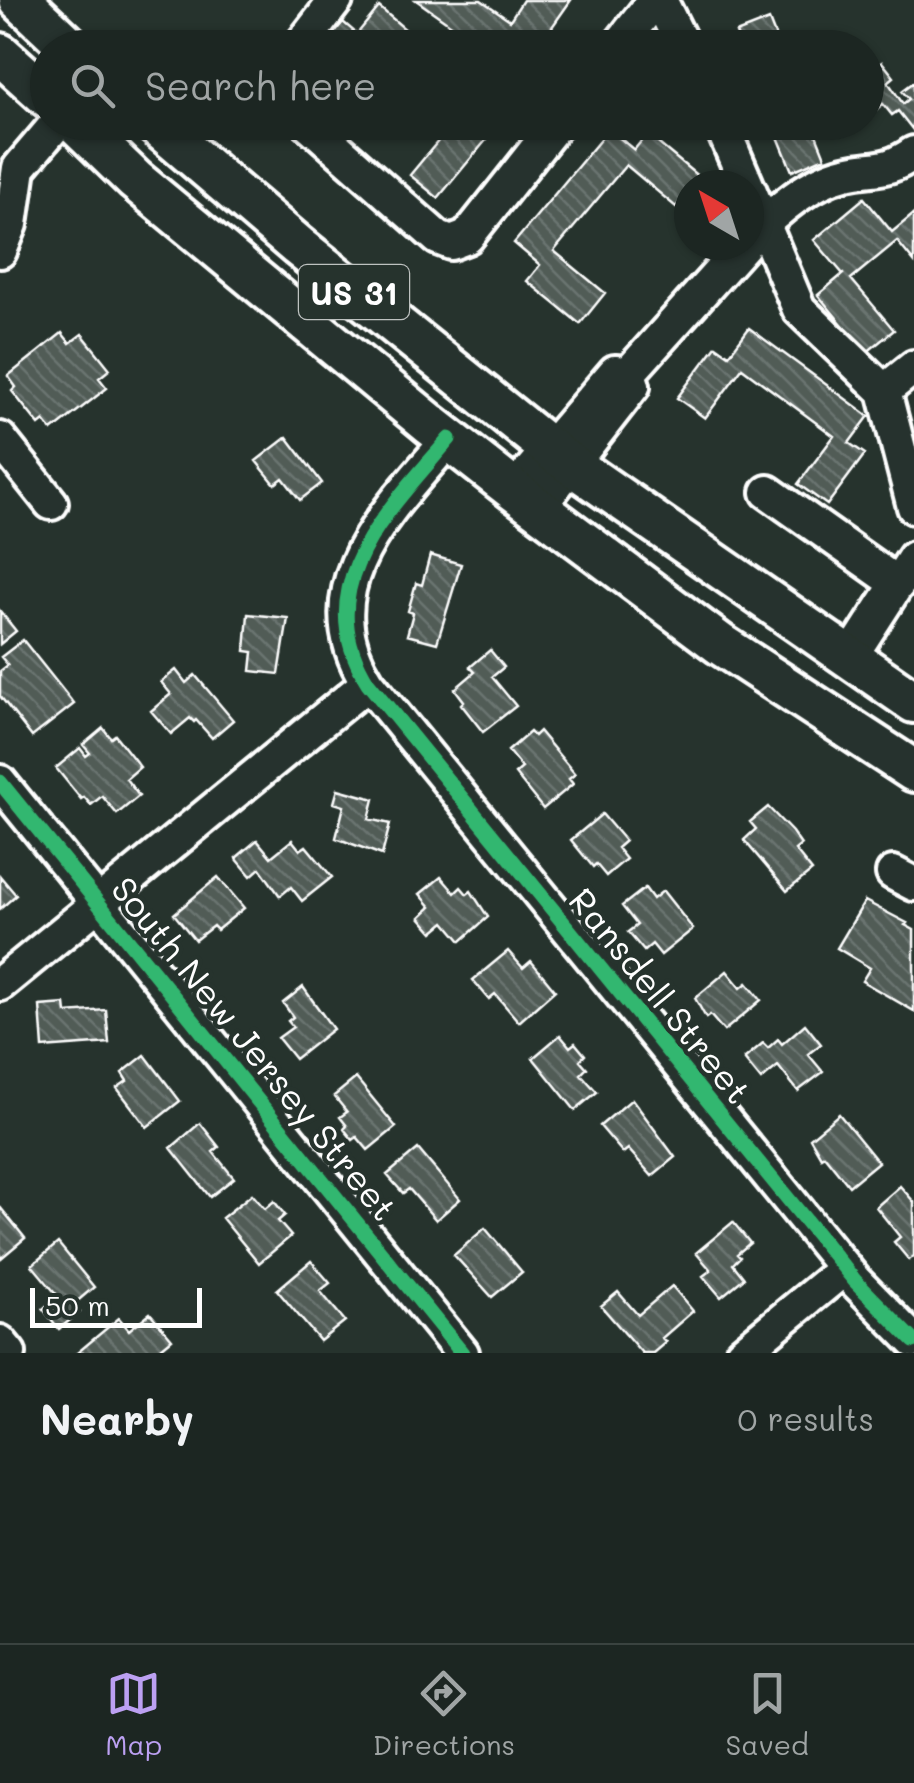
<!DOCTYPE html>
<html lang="en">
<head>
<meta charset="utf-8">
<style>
	body { margin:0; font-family:Mali,sans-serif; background:#29322f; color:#f1f3f6 }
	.compass { position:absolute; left:674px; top:170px; width:90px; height:90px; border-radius:50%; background:#1c2622; box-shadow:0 2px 8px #0004; rotate:321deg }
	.scale { position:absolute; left:30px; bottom:25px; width:172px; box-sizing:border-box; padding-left:10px; border:5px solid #fff; border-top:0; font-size:28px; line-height:35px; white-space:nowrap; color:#fff; -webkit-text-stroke:8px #26332d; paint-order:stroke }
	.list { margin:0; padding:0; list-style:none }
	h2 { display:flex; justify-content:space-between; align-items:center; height:130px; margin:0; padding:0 40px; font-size:42px }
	h2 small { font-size:32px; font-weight:400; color:#a0a5a5 }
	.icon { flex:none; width:55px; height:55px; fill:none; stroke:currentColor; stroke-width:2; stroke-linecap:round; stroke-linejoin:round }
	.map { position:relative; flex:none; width:914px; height:1353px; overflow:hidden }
	.search { position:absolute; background:#1c2622; box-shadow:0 2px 8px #0004; left:30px; right:30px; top:30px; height:110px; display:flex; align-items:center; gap:25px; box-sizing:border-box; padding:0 35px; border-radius:55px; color:#a0a5a5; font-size:38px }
	.sheet { height:290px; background:#1c2622 }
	nav { display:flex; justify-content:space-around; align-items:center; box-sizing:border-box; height:140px; border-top:2px solid #3a4340; background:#1c2622; font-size:28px; color:#a0a5a5 }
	nav a { display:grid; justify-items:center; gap:5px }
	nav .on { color:#bca0f2 }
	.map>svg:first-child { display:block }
	.building { fill:url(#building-back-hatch); stroke:#fff; stroke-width:2.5 }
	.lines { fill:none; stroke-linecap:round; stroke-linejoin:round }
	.minor-casing { stroke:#fff; stroke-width:40 }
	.major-casing { stroke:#fff; stroke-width:48 }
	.minor { stroke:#26332d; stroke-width:32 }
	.major { stroke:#26332d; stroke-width:40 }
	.cycleway-casing { stroke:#26332d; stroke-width:21 }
	.cycleway { stroke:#33b770; stroke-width:15 }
	.labels { text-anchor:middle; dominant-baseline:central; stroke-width:9; stroke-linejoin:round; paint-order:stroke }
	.shield { fill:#26332d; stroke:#bec2c0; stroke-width:2.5 }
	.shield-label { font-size:32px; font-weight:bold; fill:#fff }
	.street-label { font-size:35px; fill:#fff; stroke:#26332d }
</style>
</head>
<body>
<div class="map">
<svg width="914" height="1353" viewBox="0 0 914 1353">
	<defs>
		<pattern id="building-back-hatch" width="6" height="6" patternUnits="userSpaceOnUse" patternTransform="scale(2.5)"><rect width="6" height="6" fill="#515c57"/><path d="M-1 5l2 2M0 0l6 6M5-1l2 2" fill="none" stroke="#6b7470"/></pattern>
	</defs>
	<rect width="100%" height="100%" fill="#26332d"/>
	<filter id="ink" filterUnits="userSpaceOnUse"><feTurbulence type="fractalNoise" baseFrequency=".01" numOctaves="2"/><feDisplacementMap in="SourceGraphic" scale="20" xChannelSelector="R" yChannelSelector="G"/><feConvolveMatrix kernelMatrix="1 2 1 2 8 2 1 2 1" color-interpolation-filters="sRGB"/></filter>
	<g filter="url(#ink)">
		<path class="building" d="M 416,0 L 481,0 L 510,20 L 523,0 L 571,0 L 538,47 L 521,35 L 513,48 L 484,48 Z
			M 379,7 L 427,48 L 321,48 L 343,22 L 357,34 Z
			M 769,20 L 780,48 L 742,48 L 736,33 Z
			M 866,54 L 876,66 L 882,62 L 894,77 L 888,82 L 903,104 L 909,99 L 902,91 L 914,82 L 913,130 L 898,111 L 892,115 L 883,104 L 873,112 L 866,104 Z
			M 454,122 L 476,122 L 472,127 L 487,139 L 438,198 L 410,175 Z
			M 772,122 L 811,122 L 825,157 L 792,171 Z
			M 609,129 L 634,150 L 647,134 L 700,178 L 694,185 L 689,185 L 689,191 L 676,207 L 626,165 L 554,251 L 605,293 L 580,324 L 527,281 L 540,265 L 514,243 Z
			M 864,198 L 892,232 L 914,214 L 914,262 L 897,241 L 851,279 L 894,330 L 866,353 L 818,295 L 843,274 L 814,240 Z
			M 749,328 L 869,416 L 849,443 L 865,454 L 827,505 L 798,484 L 834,436 L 742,368 L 705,418 L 677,398 L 716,346 L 729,355 Z
			M 62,333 L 70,343 L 82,334 L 110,369 L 99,378 L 107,388 L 52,431 L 44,421 L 39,425 L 12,391 L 16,387 L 8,376 Z
			M 287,437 L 322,483 L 300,500 L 283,478 L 275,484 L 256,461 Z
			M 430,555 L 461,564 L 437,643 L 407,635 L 413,613 L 408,611 L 416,583 L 422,585 Z
			M 0,611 L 16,631 L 0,644 Z
			M 248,614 L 288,618 L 279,674 L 251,671 L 253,652 L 245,651 Z
			M 23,640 L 74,704 L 32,737 L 0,696 L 0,671 L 8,665 L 1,657 Z
			M 490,650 L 504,667 L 492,677 L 516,706 L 483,732 L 461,704 L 464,701 L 455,689 L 475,672 L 470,667 Z
			M 176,670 L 186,683 L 195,675 L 233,720 L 212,738 L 196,720 L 194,722 L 190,718 L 171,734 L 151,711 L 171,694 L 161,682 Z
			M 103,728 L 111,738 L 115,735 L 140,767 L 126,779 L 139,796 L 117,814 L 102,796 L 91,805 L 84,797 L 81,799 L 56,768 L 80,748 L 86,756 L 90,753 L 83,745 Z
			M 539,731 L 575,774 L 569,779 L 573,784 L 543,809 L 515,774 L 522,768 L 508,751 L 530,732 L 534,736 Z
			M 338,789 L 374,799 L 369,819 L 390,824 L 382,855 L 336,838 L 344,806 L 334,803 Z
			M 768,807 L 792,832 L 801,845 L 795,850 L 812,871 L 787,891 L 744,840 L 756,829 L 750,822 Z
			M 602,814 L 625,841 L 617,848 L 626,859 L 606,876 L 596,864 L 593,867 L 571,840 Z
			M 257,840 L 271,857 L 292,840 L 300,850 L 306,846 L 332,877 L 302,901 L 291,887 L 280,896 L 260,868 L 251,876 L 236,858 Z
			M 0,876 L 16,895 L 0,909 Z
			M 218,877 L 244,908 L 217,930 L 213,926 L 195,940 L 174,914 Z
			M 441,877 L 455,893 L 461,887 L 467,894 L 471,891 L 488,917 L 461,941 L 445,922 L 433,932 L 420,917 L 431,907 L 420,894 Z
			M 645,888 L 653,899 L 663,891 L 693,929 L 661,955 L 652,944 L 644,951 L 628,932 L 637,925 L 622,906 Z
			M 865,901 L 907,923 L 905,925 L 914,930 L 914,1011 L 862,981 L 870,968 L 837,948 Z
			M 508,951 L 523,968 L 531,961 L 555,990 L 519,1022 L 495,994 L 489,999 L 473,980 Z
			M 727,971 L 741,988 L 747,983 L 761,1000 L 724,1031 L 710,1015 L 706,1018 L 695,998 Z
			M 303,987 L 333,1029 L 295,1059 L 278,1038 L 293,1027 L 288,1021 L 293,1017 L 283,1003 Z
			M 65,1004 L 66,1013 L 106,1010 L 109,1043 L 43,1048 L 40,1006 Z
			M 805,1024 L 821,1044 L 808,1054 L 823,1072 L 798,1091 L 778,1066 L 761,1080 L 744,1059 L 763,1043 L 768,1048 L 778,1039 L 782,1044 Z
			M 560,1035 L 570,1047 L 575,1043 L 585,1055 L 580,1060 L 587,1068 L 581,1074 L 597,1092 L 575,1110 L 533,1058 Z
			M 145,1055 L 180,1101 L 147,1127 L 117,1088 L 127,1081 L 122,1073 Z
			M 356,1078 L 396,1127 L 368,1150 L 357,1137 L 353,1140 L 344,1129 L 347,1126 L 340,1117 L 347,1112 L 334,1096 Z
			M 632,1099 L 675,1157 L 652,1176 L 628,1149 L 623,1153 L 600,1126 Z
			M 839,1114 L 878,1162 L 849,1186 L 824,1155 L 821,1157 L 810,1138 Z
			M 200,1123 L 219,1147 L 213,1152 L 234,1178 L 210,1197 L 171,1148 Z
			M 418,1149 L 460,1199 L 436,1220 L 409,1189 L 403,1193 L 387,1175 Z
			M 900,1186 L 914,1202 L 914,1256 L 909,1260 L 894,1242 L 900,1237 L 876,1207 Z
			M 252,1194 L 265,1209 L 274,1201 L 285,1215 L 278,1221 L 291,1236 L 259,1263 L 222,1218 Z
			M 0,1207 L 25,1238 L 0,1259 Z
			M 733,1222 L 750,1243 L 737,1254 L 740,1257 L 733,1264 L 744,1278 L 721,1297 L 703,1276 L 711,1270 L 696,1253 Z
			M 485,1228 L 522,1272 L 492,1297 L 454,1255 Z
			M 58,1243 L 94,1287 L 74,1304 L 80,1312 L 59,1329 L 43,1309 L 58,1296 L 32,1265 Z
			M 311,1261 L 330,1283 L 320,1291 L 345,1321 L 320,1341 L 277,1290 Z
			M 672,1286 L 693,1311 L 662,1338 L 666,1342 L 653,1353 L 642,1353 L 601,1306 L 618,1292 L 638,1315 Z
			M 150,1313 L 172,1339 L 155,1353 L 77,1353 L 119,1318 L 129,1330 Z"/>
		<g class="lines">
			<g class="minor-casing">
				<path id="minor" d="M 660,0 L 684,48
					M 299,48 L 336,0
					M 617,48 L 655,0
					M 307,122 L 438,238 L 451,243 L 467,237 L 558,122
					M 720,122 L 747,185
					M 749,189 L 799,309 L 884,391 L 914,507
					M 752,236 C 775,211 811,181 845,173 C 876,166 885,173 914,153
					M 0,251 L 11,224 L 19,168 L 58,122
					M 884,391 L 914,367
					M 0,439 L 51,503
					M 449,439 C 390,509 306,586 368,683 L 855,1281 L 914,1341
					M 514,490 L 615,372 L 629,373 L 744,245
					M 768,492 L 898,584
					M 538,508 L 633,386 L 629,373
					M 849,659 L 914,558
					M 0,782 L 462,1353
					M 893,873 L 914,884
					M 0,984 L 368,683
					M 0,1342 L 9,1353
					M 742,1353 L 845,1268"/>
			</g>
			<g class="major-casing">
				<path id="major" d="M 20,0 L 71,48
					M 0,54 L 48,97
					M 75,122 L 135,180 L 431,425 L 514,490 L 720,644 L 914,771
					M 153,122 L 298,246 L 559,456 L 914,702"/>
			</g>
			<use href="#minor" class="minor"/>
			<use href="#major" class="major"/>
			<g class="cycleway-casing">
				<path id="cycleway" d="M 449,439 C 390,509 306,586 368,683 L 855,1281 L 914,1341
					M 0,782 L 462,1353"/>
			</g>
			<use href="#cycleway" class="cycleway"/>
		</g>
	</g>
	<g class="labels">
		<rect class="shield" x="299" y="265" width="110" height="54" rx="8"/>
		<g class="shield-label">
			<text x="354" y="292">US 31</text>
		</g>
		<g class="street-label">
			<text transform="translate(661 995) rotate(51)">Ransdell Street</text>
			<text transform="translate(255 1048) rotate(51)">South New Jersey Street</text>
		</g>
	</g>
</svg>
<svg class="compass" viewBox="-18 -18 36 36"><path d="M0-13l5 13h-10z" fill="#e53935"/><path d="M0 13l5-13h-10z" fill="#a0a5a5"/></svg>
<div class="scale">50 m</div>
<div class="search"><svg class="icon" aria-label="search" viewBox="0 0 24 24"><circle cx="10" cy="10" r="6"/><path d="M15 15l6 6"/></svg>Search here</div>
</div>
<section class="sheet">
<h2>Nearby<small>0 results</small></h2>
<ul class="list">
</ul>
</section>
<nav>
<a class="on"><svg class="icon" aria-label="map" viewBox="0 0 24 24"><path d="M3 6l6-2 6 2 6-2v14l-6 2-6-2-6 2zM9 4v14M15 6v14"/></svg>Map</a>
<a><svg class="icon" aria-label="directions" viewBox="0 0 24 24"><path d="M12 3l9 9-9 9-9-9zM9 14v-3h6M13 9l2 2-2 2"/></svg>Directions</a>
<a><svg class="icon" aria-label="saved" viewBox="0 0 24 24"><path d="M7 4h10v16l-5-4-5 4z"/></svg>Saved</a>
</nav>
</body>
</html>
